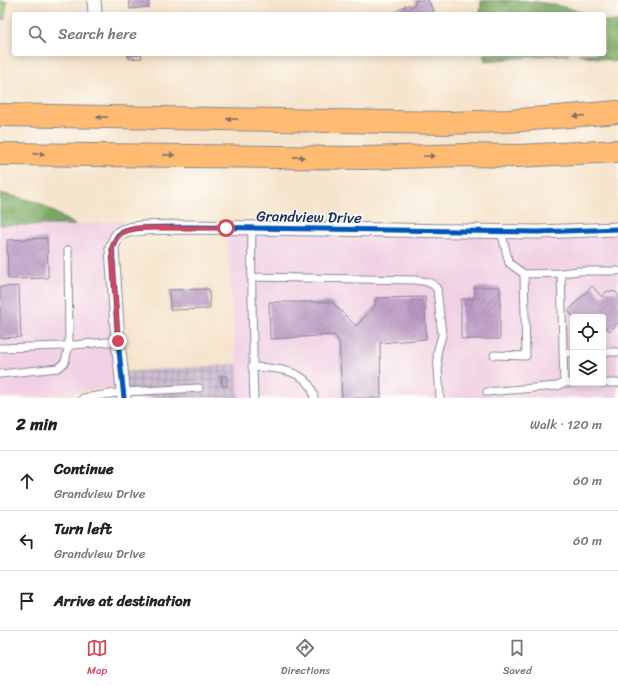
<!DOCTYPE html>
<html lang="en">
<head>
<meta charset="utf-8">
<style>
	body { margin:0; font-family:Sriracha,sans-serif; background:#f6f6f6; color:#222 }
	.controls { position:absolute; right:12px; bottom:12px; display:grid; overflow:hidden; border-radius:4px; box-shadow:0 2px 10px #0003 }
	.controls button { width:36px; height:36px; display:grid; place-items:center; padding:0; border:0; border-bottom:1px solid #e0e0e0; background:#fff; color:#222; font:20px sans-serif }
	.stop { position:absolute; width:12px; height:12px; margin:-9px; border:3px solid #d1495b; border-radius:50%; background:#fff }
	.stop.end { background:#d1495b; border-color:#fff; box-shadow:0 1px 4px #0008 }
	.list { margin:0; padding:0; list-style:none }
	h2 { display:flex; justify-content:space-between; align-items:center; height:52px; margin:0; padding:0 16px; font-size:17px }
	h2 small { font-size:13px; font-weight:400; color:#767676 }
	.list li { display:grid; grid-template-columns:26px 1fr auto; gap:12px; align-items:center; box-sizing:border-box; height:60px; padding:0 16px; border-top:1px solid #e0e0e0 }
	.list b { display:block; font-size:15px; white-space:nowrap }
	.list p { margin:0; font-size:13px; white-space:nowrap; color:#767676 }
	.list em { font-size:13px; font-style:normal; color:#767676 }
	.icon { flex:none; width:22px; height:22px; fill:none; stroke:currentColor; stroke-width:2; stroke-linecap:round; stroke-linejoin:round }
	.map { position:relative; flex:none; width:618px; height:398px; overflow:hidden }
	.search { position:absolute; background:#fff; box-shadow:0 2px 10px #0003; left:12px; right:12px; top:12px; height:44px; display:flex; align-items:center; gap:10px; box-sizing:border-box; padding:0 14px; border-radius:4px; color:#767676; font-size:15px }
	.sheet { height:232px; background:#fff }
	nav { display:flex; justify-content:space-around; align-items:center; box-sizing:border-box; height:56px; border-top:1px solid #e0e0e0; background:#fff; font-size:11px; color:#767676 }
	nav a { display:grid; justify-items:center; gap:2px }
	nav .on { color:#d1495b }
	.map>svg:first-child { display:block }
	.built { fill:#f1d0e3; fill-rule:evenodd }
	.industrial { fill:url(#industrial-grid) }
	.forest { fill:url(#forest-crowns); stroke:#4c6c5f }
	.park { fill:url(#park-dots); stroke:#5c7866 }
	.building { fill:url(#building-hatch) }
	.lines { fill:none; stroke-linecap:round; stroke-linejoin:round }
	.lane-casing { stroke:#888a95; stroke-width:9 }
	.street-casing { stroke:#888a95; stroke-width:15 }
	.highway-casing { stroke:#888a95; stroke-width:24 }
	.lane { stroke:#fff; stroke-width:7 }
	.street { stroke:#fff; stroke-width:13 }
	.highway { stroke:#febb71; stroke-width:22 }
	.cycleway-casing { stroke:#fdfcf7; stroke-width:8 }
	.cycleway { stroke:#0057b8; stroke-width:5 }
	.oneway { fill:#816e67 }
	.route { stroke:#d1495b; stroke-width:5 }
	.labels { text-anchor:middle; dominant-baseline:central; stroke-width:3; stroke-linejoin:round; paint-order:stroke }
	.street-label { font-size:15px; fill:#1b2f5e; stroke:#fdfcf7 }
</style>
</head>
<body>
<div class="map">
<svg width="618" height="398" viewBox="0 0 618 398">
	<defs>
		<pattern id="industrial-grid" width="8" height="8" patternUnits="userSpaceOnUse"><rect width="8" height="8" fill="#cebed1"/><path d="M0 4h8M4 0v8" fill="none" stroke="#a69bad"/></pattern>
		<pattern id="forest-crowns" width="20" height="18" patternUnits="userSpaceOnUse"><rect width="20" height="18" fill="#7da860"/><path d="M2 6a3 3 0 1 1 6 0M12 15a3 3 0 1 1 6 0" fill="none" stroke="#668952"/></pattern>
		<pattern id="park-dots" width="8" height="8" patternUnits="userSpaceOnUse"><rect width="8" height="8" fill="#9cc26d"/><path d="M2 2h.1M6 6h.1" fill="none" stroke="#7e9e5d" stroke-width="1.8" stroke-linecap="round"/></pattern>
		<pattern id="building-hatch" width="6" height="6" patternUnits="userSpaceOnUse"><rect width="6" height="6" fill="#b996c3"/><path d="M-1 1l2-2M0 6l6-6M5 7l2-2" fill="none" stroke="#967ba2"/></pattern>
	</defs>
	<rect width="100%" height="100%" fill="#fdfcf7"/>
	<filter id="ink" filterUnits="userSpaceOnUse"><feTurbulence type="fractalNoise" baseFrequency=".025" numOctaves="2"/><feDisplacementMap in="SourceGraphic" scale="8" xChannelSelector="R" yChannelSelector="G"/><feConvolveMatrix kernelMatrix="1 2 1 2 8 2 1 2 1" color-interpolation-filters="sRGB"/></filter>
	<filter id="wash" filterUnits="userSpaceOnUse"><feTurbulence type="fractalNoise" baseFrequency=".012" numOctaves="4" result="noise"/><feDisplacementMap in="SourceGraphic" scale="16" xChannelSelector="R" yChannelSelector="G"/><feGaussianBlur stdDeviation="0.9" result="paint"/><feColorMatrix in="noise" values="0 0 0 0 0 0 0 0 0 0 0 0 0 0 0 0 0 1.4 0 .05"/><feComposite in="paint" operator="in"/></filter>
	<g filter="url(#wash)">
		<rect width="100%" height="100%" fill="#f6e4cc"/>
		<path class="built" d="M 122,221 L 127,231 L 115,239 L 123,386 L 27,398 L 0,398 L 0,225 L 75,225 Z
			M 226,228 L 618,229 L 618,398 L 239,398 ZM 573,317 L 603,317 L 603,383 L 573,383 Z"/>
		<path class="industrial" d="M 237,364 L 239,398 L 124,398 L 122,372 Z"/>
		<path class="forest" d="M 502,0 C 532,0 557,3 586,14 L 480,14 L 481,1 Z
			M 604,21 L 618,22 L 618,62 L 578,54 L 604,54 Z
			M 483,54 L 569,54 L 485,61 Z
			M 0,193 L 38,202 L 75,225 L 0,225 Z"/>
		<path class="park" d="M 0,1 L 7,2 L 5,19 L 0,19 Z"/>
		<g id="blocks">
			<path class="building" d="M 129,0 L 149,0 L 149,7 L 130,9 Z
				M 416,0 L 428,0 L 435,14 L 391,14 L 409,4 L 410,7 L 416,4 L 414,1 Z
				M 128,54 L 141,54 L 142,58 L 129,59 Z
				M 47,238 L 48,278 L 8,279 L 7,240 Z
				M 19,286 L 21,337 L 0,338 L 0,287 Z
				M 592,286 L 602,297 L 607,291 L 616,292 L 618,295 L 618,323 L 610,331 L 603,325 L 603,317 L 574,317 L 568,311 Z
				M 475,287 L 500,287 L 500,339 L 461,339 L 461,299 L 474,299 Z
				M 209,289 L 210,309 L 170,310 L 169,290 Z
				M 425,297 L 426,339 L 380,343 L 381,398 L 342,398 L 339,342 L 334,335 L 270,339 L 269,302 L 332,302 L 356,326 L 375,306 L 376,298 Z
				M 221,376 L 227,376 L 227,386 L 222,386 Z"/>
		</g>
	</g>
	<g filter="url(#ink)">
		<use href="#blocks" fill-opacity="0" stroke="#888a95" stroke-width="1"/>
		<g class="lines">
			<g class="lane-casing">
				<path id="lane" d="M 252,228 C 251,267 252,306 253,346 C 253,363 253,380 254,398
					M 561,273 L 578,271 L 618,271
					M 251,277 L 414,280 C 424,281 431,281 437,289 L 442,335 L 437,353 L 440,398
					M 0,348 L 62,346 L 118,341
					M 603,352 L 618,352
					M 563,353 L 573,353
					M 494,355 L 526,356 L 524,274
					M 252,367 C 275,368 311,369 314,398
					M 0,374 L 58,368 L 65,362 L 69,345 L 68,250
					M 564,383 L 573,383
					M 603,383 L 618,383
					M 487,392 L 557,386 L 564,383 L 561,273 L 524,274 L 509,263 L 501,231
					M 83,398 L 124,392 L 199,388"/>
			</g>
			<g class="street-casing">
				<path id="street" d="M 94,0 L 95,14
					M 124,398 L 118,341 L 112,248 C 114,243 115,238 119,234 C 132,225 171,228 187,227 L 538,232 L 618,229"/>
			</g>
			<g class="highway-casing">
				<path id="highway" d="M 0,115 L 447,123 L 508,121 L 618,112
					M 0,154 L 366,158 L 466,155 L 517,156 L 618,151"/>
			</g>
			<use href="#lane" class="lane"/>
			<use href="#street" class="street"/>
			<use href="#highway" class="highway"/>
			<g class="cycleway-casing">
				<path id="cycleway" d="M 124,398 L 118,341 L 112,248 C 114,243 115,238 119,234 C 132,225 171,228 187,227 L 538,232 L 618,229"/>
			</g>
			<use href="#cycleway" class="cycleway"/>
		</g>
		<defs><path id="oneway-solid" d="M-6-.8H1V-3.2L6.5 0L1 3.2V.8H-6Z"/></defs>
		<g class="oneway">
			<use href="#oneway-solid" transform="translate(579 116) rotate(176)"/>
			<use href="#oneway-solid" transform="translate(102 117) rotate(-179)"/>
			<use href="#oneway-solid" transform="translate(232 119) rotate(-179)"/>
			<use href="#oneway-solid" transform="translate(39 154) rotate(1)"/>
			<use href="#oneway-solid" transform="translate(169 155) rotate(1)"/>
			<use href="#oneway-solid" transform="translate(429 156) rotate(-2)"/>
			<use href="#oneway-solid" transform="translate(299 157) rotate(1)"/>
		</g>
	</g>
	<g class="lines" filter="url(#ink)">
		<path class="route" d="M 118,341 L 112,248 C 117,233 124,231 138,228 L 226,228"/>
	</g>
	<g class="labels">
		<g class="street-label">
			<text transform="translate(309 217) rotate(1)">Grandview Drive</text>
		</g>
	</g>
</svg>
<div class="controls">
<button><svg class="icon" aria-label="locate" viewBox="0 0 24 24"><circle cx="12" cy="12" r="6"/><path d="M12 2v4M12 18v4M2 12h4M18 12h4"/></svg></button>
<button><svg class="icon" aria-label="layers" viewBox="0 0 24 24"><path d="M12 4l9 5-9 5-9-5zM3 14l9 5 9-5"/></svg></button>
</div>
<div class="stop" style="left:226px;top:228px"></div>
<div class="stop end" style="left:118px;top:341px"></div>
<div class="search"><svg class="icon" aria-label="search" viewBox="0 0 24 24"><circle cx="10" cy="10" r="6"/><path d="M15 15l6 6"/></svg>Search here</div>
</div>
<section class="sheet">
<h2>2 min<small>Walk · 120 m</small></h2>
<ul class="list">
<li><svg class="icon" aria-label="ahead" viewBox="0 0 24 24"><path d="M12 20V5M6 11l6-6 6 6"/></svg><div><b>Continue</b><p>Grandview Drive</p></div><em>60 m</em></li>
<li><svg class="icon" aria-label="left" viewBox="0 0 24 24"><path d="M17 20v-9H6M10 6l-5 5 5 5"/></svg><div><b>Turn left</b><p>Grandview Drive</p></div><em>60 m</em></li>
<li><svg class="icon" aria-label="arrive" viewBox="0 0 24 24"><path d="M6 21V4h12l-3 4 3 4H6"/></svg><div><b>Arrive at destination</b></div></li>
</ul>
</section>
<nav>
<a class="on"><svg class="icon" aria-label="map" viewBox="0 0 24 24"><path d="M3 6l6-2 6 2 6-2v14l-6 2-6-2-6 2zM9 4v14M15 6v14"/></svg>Map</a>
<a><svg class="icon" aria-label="directions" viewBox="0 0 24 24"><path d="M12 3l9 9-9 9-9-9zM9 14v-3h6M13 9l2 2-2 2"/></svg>Directions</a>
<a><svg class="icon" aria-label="saved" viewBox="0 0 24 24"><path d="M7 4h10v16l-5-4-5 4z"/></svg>Saved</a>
</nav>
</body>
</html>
